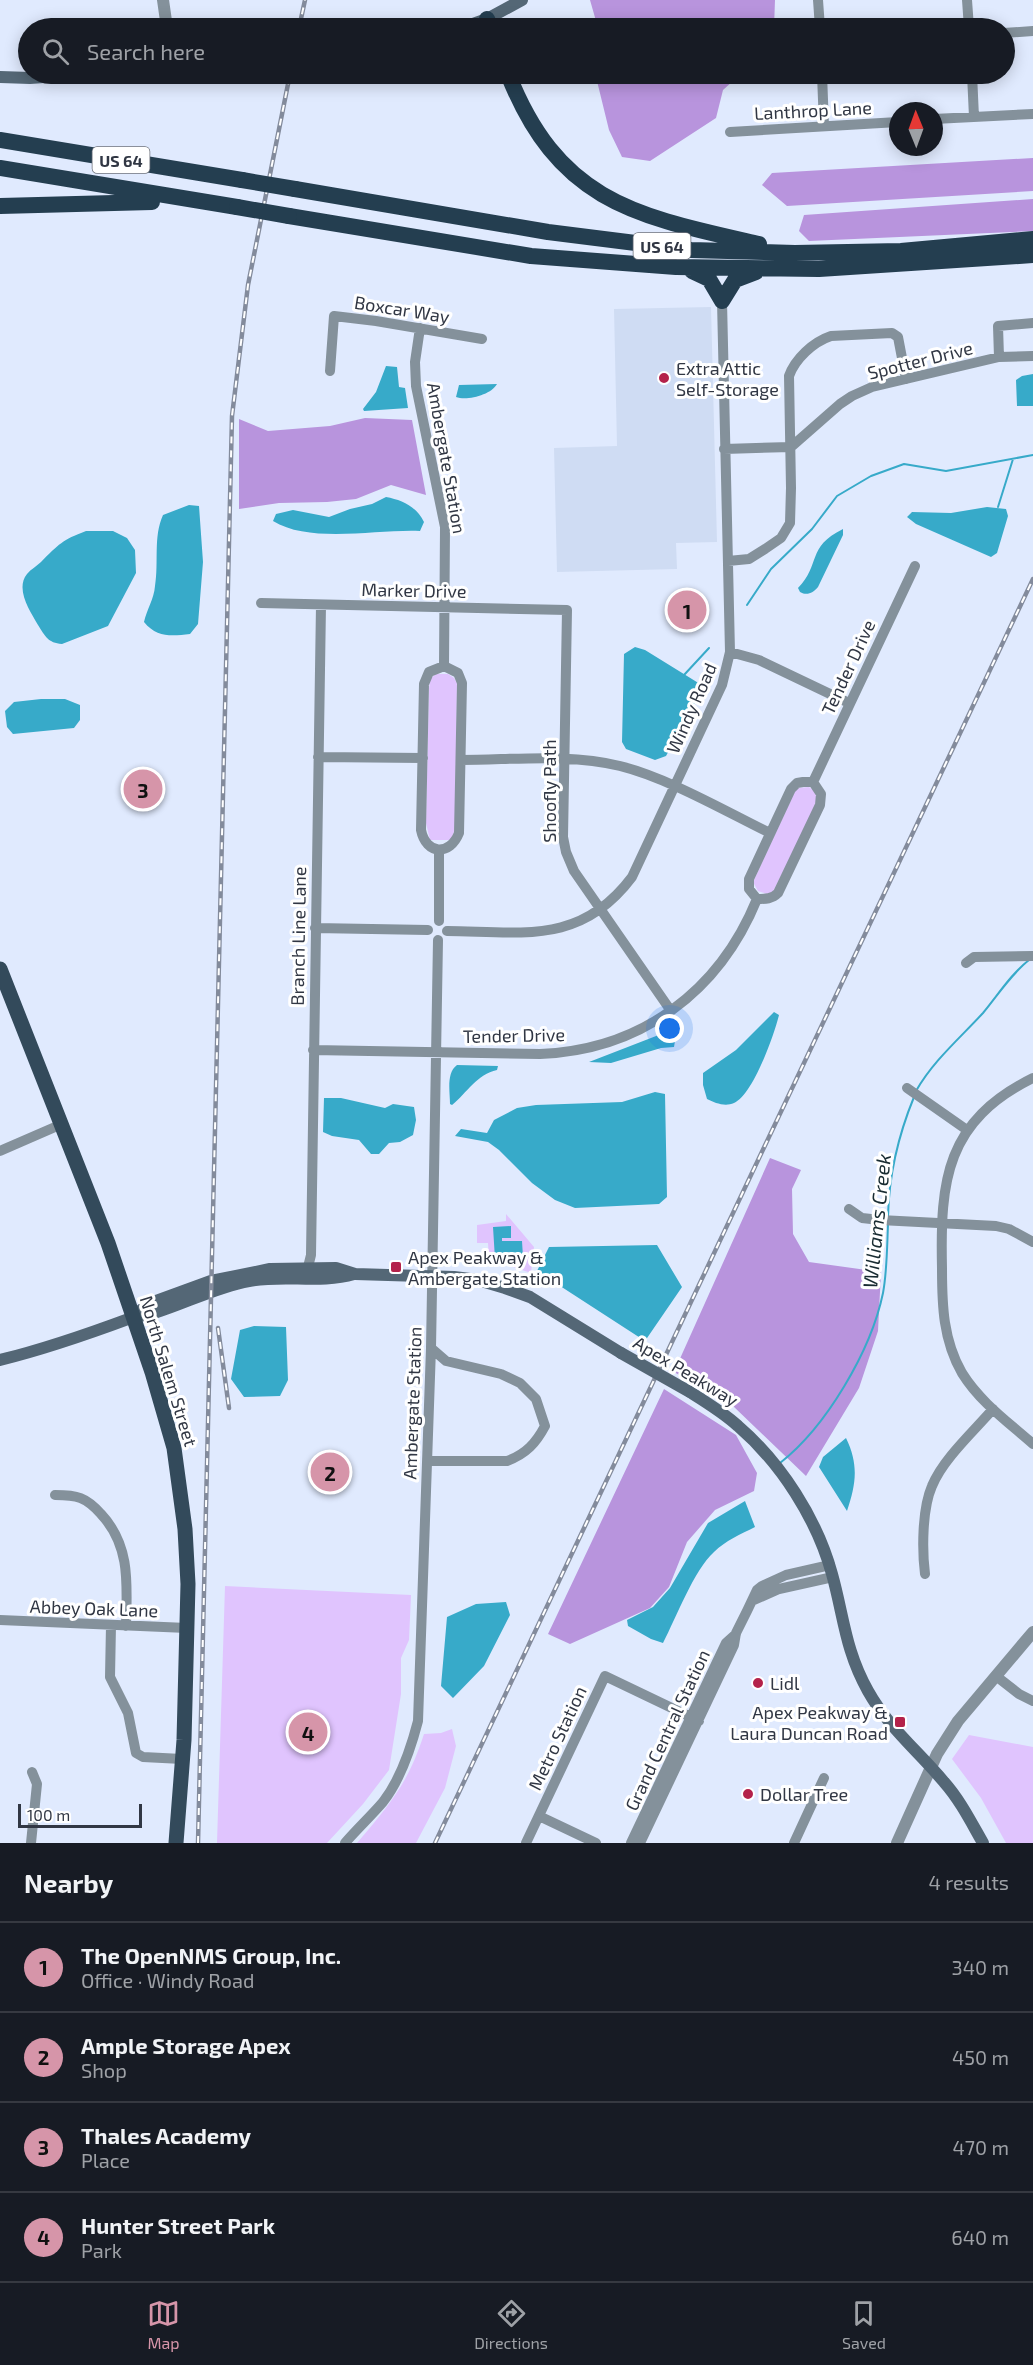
<!DOCTYPE html>
<html lang="en">
<head>
<meta charset="utf-8">
<style>
	body { margin:0; font-family:"Exo 2",sans-serif; background:#20242c; color:#f1f3f6 }
	.compass { position:absolute; left:889px; top:102px; width:54px; height:54px; border-radius:50%; background:#171b24; box-shadow:0 3px 15px #0003; rotate:359deg }
	.scale { position:absolute; left:18px; bottom:15px; width:124px; box-sizing:border-box; padding-left:6px; border:3px solid #313744; border-top:0; font-size:16px; line-height:21px; white-space:nowrap; color:#313744; -webkit-text-stroke:4px #fff; paint-order:stroke }
	.you { position:absolute; left:670px; top:1029px; width:21px; height:21px; margin:-15px; border:4px solid #fff; border-radius:50%; background:#1a73e8; box-shadow:0 0 0 9px #1a73e833 }
	.badge { display:grid; place-items:center; width:39px; height:39px; border-radius:50%; background:#d695a9; color:#111; font-size:20px; font-weight:700 }
	.pin { position:absolute; translate:-50% -50%; border:3px solid #fff; box-shadow:0 2px 6px #0006 }
	.list { margin:0; padding:0; list-style:none }
	h2 { display:flex; justify-content:space-between; align-items:center; height:78px; margin:0; padding:0 24px; font-size:26px }
	h2 small { font-size:20px; font-weight:400; color:#9ea1a6 }
	.list li { display:grid; grid-template-columns:39px 1fr auto; gap:18px; align-items:center; box-sizing:border-box; height:90px; padding:0 24px; border-top:2px solid #363941 }
	.list b { display:block; font-size:22px; white-space:nowrap }
	.list p { margin:0; font-size:20px; white-space:nowrap; color:#9ea1a6 }
	.list em { font-size:20px; font-style:normal; color:#9ea1a6 }
	.icon { flex:none; width:33px; height:33px; fill:none; stroke:currentColor; stroke-width:2; stroke-linecap:round; stroke-linejoin:round }
	.map { position:relative; flex:none; width:1033px; height:1843px; overflow:hidden }
	.search { position:absolute; background:#171b24; box-shadow:0 3px 15px #0003; left:18px; right:18px; top:18px; height:66px; display:flex; align-items:center; gap:15px; box-sizing:border-box; padding:0 21px; border-radius:33px; color:#9ea1a6; font-size:22px }
	.sheet { height:438px; background:#171b24 }
	nav { display:flex; justify-content:space-around; align-items:center; box-sizing:border-box; height:84px; border-top:2px solid #363941; background:#171b24; font-size:16px; color:#9ea1a6 }
	nav a { display:grid; justify-items:center; gap:3px }
	nav .on { color:#d695a9 }
	.map>svg:first-child { display:block }
	.built { fill:#cfdcf3 }
	.green { fill:#e0c4fe }
	.forest { fill:#b894dd }
	.water { fill:#37aac9 }
	.lines { fill:none; stroke-linecap:round; stroke-linejoin:round }
	.stream { stroke:#37aac9; stroke-width:2 }
	.minor { stroke:#84919b; stroke-width:10 }
	.tertiary { stroke:#84919b; stroke-width:12 }
	.secondary { stroke:#546776; stroke-width:12 }
	.primary { stroke:#334a5b; stroke-width:15 }
	.trunk { stroke:#243e50; stroke-width:16 }
	.rail-casing { stroke:#838b9c; stroke-width:4.5 }
	.rail { stroke:#fff; stroke-width:2; stroke-dasharray:7; stroke-linecap:butt }
	.secondary-bridge { stroke:#546776; stroke-width:12 }
	.trunk-bridge { stroke:#243e50; stroke-width:16 }
	.poi-dot { fill:#b4224a; stroke:#fff; stroke-width:2 }
	.labels { text-anchor:middle; dominant-baseline:central; stroke-width:6; stroke-linejoin:round; paint-order:stroke }
	.shield { fill:#fff; stroke:#6f737c; stroke-width:1.5 }
	.shield-label { font-size:16px; font-weight:bold; fill:#313744 }
	.street-label { font-size:18px; fill:#313744; stroke:#fff }
	.poi-label { font-size:18px; fill:#313744; stroke:#fff; text-anchor:start }
	.water-label { font-size:20px; font-style:italic; fill:#192c32; stroke:#fff }
</style>
</head>
<body>
<div class="map">
<svg width="1033" height="1843" viewBox="0 0 1033 1843">
	<rect width="100%" height="100%" fill="#e0eafe"/>
	<path class="built" d="M 711,307 L 717,542 L 676,543 L 677,569 L 557,572 L 554,448 L 617,446 L 614,309 Z"/>
	<path class="green" d="M 436,674 L 448,674 L 454,678 L 457,683 L 455,829 L 451,840 L 430,840 L 426,823 L 429,689 L 430,679 Z
		M 809,787 L 816,793 L 817,804 L 773,892 L 767,894 L 758,891 L 753,882 L 795,791 L 798,788 Z
		M 506,1214 L 534,1247 L 531,1273 L 489,1259 L 488,1243 L 477,1243 L 477,1225 L 506,1221 Z
		M 225,1586 L 411,1595 L 409,1640 L 401,1658 L 401,1694 L 389,1770 L 363,1804 L 327,1843 L 217,1843 Z
		M 452,1729 L 456,1746 L 445,1788 L 416,1843 L 357,1843 C 390,1804 408,1784 424,1734 L 441,1733 Z
		M 969,1735 L 1033,1747 L 1033,1843 L 1006,1843 L 981,1798 L 952,1759 Z"/>
	<path class="forest" d="M 590,0 L 775,0 L 774,28 L 598,28 Z
		M 598,74 L 736,74 L 734,80 L 723,90 L 716,118 L 650,161 L 622,157 L 609,130 L 597,81 Z
		M 1033,158 L 1033,191 L 787,206 L 762,185 L 772,173 Z
		M 1033,199 L 1033,231 L 809,241 L 799,231 L 804,215 Z
		M 365,418 L 412,420 L 426,495 L 391,485 L 356,499 L 327,502 L 279,503 L 239,509 L 239,419 L 268,431 L 330,426 Z
		M 770,1158 L 801,1170 L 792,1189 L 793,1234 L 809,1262 L 881,1272 L 878,1331 L 859,1388 L 806,1476 L 733,1406 L 674,1372 Z
		M 664,1389 L 736,1435 L 757,1473 L 754,1491 L 715,1510 L 687,1542 L 669,1587 L 650,1608 L 570,1644 L 548,1634 Z"/>
	<path class="water" d="M 386,366 L 397,367 L 399,387 L 405,388 L 408,408 L 364,411 L 363,409 L 376,392 Z
		M 1033,374 L 1033,406 L 1017,406 L 1016,380 L 1022,376 Z
		M 497,384 C 491,395 467,401 456,397 L 459,385 Z
		M 386,497 C 402,500 416,506 424,522 L 420,531 C 377,529 310,544 273,521 L 276,514 L 293,510 L 329,517 L 350,509 L 372,504 Z
		M 189,505 L 199,506 L 203,562 L 198,624 L 190,634 C 172,636 157,638 144,622 C 147,609 154,599 155,586 C 159,562 153,537 163,515 Z
		M 987,507 L 1006,509 L 1008,516 L 997,553 L 991,557 L 916,524 L 907,517 L 912,512 L 951,513 Z
		M 843,529 L 843,535 L 818,587 C 813,593 807,596 800,592 L 798,588 C 821,565 806,547 843,529 Z
		M 86,531 L 113,531 L 127,538 L 135,550 L 136,573 L 108,626 L 62,644 C 48,643 45,636 38,625 C 30,611 15,589 27,574 C 31,569 37,566 41,562 C 59,544 62,540 86,531 Z
		M 635,647 L 645,650 L 700,684 L 699,695 L 666,756 L 655,760 L 626,749 L 622,742 L 624,654 Z
		M 41,699 L 65,699 L 80,705 L 80,720 L 74,728 L 13,734 L 7,727 L 5,711 L 14,702 Z
		M 774,1012 L 779,1015 C 774,1035 753,1095 734,1103 C 725,1107 715,1103 707,1099 L 703,1085 L 703,1073 L 736,1050 Z
		M 669,1031 L 675,1041 L 674,1047 L 661,1048 L 611,1063 L 589,1062 Z
		M 457,1065 L 498,1066 L 497,1070 C 477,1074 467,1093 452,1105 L 450,1104 C 450,1092 446,1073 457,1065 Z
		M 655,1092 L 665,1094 L 667,1197 L 659,1204 L 575,1208 L 555,1200 L 532,1183 L 499,1150 L 488,1142 L 455,1136 L 461,1129 L 487,1133 L 494,1120 L 517,1108 L 536,1105 L 622,1102 Z
		M 324,1098 L 341,1098 L 385,1108 L 393,1104 L 414,1107 L 416,1120 L 413,1135 L 400,1142 L 389,1143 L 379,1154 L 371,1154 L 359,1140 L 332,1136 L 323,1132 Z
		M 511,1226 L 511,1238 L 502,1238 L 502,1241 L 522,1241 L 523,1257 L 495,1259 L 493,1227 Z
		M 657,1245 L 682,1287 L 645,1341 L 537,1271 L 549,1247 Z
		M 254,1326 L 286,1327 L 288,1380 L 280,1396 L 244,1397 L 231,1379 L 240,1330 Z
		M 846,1438 C 859,1465 856,1484 847,1511 L 819,1467 L 823,1457 Z
		M 745,1501 L 755,1527 C 741,1534 725,1541 714,1552 C 694,1570 676,1618 663,1643 L 651,1639 L 628,1626 L 627,1620 L 653,1607 L 670,1588 L 708,1523 Z
		M 506,1602 L 510,1615 L 484,1666 L 453,1698 L 441,1686 L 447,1617 L 476,1604 Z"/>
	<g class="lines">
		<path class="stream" d="M 998,507 L 1013,459
			M 747,605 L 771,569 L 812,529 L 837,496 L 871,476 L 904,464 L 946,471 L 1033,455
			M 684,675 L 709,648
			M 916,1091 C 933,1061 960,1038 983,1013 C 998,995 1011,974 1029,960
			M 888,1216 C 889,1174 898,1136 914,1097
			M 780,1463 C 826,1427 871,1351 883,1293 C 887,1272 887,1247 888,1225"/>
		<path class="minor" d="M 818,0 L 820,28
			M 967,0 L 969,28
			M 1004,33 L 1033,31
			M 822,74 L 824,126
			M 972,74 L 974,117
			M 934,119 L 1033,114
			M 730,132 L 898,122
			M 420,328 L 415,362 L 416,386 L 445,527 L 444,666
			M 999,357 L 998,326 L 1033,323
			M 330,371 L 334,316 L 376,321 L 482,339
			M 724,449 L 791,447 L 840,404 L 852,396 L 872,387 L 999,357 L 1033,356
			M 728,561 L 749,559 L 765,549 L 781,538 L 790,523 L 791,488 L 789,376 C 795,359 813,342 831,336 L 892,333 L 898,337 L 906,379
			M 261,603 L 567,610 L 563,837 L 566,852 L 574,871 L 671,1011
			M 730,652 L 759,660 L 849,703
			M 444,666 L 458,673 L 462,683 L 459,833 C 450,856 426,855 421,830 L 424,684 L 429,672 Z
			M 318,757 L 423,758
			M 461,760 C 512,760 569,753 620,766 C 668,778 725,811 770,833
			M 803,782 L 813,782 L 821,794 L 820,805 L 778,893 C 772,899 766,899 757,899 L 749,889 L 749,879 L 791,789 L 797,783 Z
			M 813,782 L 915,566
			M 439,921 L 439,850
			M 315,928 L 428,930
			M 447,931 C 523,932 581,945 632,877 L 722,685 L 730,652 L 722,301
			M 966,963 L 974,957 L 1033,956
			M 313,1050 L 540,1054 C 641,1050 719,992 757,899
			M 1033,1078 C 946,1121 940,1180 942,1268 C 942,1305 943,1340 962,1373 C 980,1402 1008,1422 1033,1444
			M 907,1088 L 967,1130
			M 0,1151 L 62,1124
			M 849,1209 L 862,1218 L 880,1220 L 996,1226 L 1009,1229 L 1033,1242
			M 308,1267 L 311,1255 L 321,605
			M 428,1461 L 507,1461 C 526,1454 536,1443 545,1426 L 536,1399 L 520,1383 L 501,1374 L 446,1361 L 431,1348
			M 55,1495 C 77,1495 86,1497 101,1514 C 131,1546 127,1585 126,1626
			M 925,1574 C 922,1550 922,1509 932,1486 C 943,1459 974,1431 993,1409
			M 754,1600 L 779,1589 L 833,1577
			M 0,1620 L 187,1628
			M 111,1625 L 110,1677 L 128,1713 L 136,1753 L 143,1757 L 182,1759
			M 996,1676 L 1019,1694 L 1033,1701
			M 539,1816 L 596,1843
			M 31,1843 L 37,1784 L 32,1772
			M 345,1843 C 357,1829 371,1816 383,1802 C 401,1779 411,1748 418,1721 L 431,1348 L 438,940
			M 526,1843 L 605,1676 L 699,1721
			M 631,1843 L 726,1643 L 736,1634
			M 640,1843 L 734,1645 L 736,1633 L 747,1611 L 757,1590 L 762,1586 L 786,1575 L 830,1565
			M 794,1843 L 824,1778"/>
		<path class="tertiary" d="M 163,0 L 167,28
			M 897,1843 L 937,1754 L 958,1721 L 1033,1632"/>
		<path class="secondary" d="M 462,28 L 487,19 L 522,0
			M 0,77 L 30,78 L 88,74
			M 133,1317 L 148,1304 L 211,1281 L 270,1269 L 336,1268 L 355,1274 L 454,1277 L 478,1280 L 505,1288 L 530,1297 L 621,1353
			M 0,1360 C 45,1349 88,1334 131,1318 C 138,1315 146,1316 154,1313 C 186,1303 216,1287 249,1281 C 284,1274 320,1284 354,1274
			M 690,1392 C 706,1402 724,1413 738,1426 C 781,1463 817,1519 832,1574 C 844,1617 845,1650 868,1691 C 888,1727 918,1751 944,1782 C 960,1800 971,1822 983,1843"/>
		<path class="primary" d="M 0,969 L 108,1243 L 152,1372 L 174,1448 L 185,1529 L 188,1584 L 184,1740 L 176,1843"/>
		<path class="trunk" d="M 487,19 L 491,28
			M 508,74 C 559,203 636,216 759,244
			M 0,140 L 242,180
			M 0,168 L 237,207
			M 295,189 L 548,232 L 691,250 L 795,253 L 901,251 L 1033,239
			M 0,206 L 152,202
			M 289,216 L 531,256 L 676,267 L 819,269 L 1033,255
			M 692,271 L 709,279 L 722,301
			M 722,301 L 735,280 L 756,272"/>
		<g class="rail-casing">
			<path id="rail" d="M 299,28 L 305,0
				M 218,1328 L 229,1408
				M 198,1843 L 232,416 L 248,285 L 290,74
				M 435,1843 L 1033,579"/>
		</g>
		<use href="#rail" class="rail"/>
		<path class="secondary-bridge" d="M 621,1353 L 690,1392"/>
		<path class="trunk-bridge" d="M 242,180 L 295,189
			M 237,207 L 289,216"/>
	</g>
	<g class="poi-dot">
		<circle cx="664" cy="378" r="6"/>
		<rect x="390" y="1261" width="12" height="12" rx="3"/>
		<circle cx="758" cy="1683" r="6"/>
		<rect x="894" y="1716" width="12" height="12" rx="3"/>
		<circle cx="748" cy="1794" r="6"/>
	</g>
	<g class="labels">
		<g class="shield">
			<rect x="92.5" y="147" width="57" height="26" rx="4.5"/>
			<rect x="633.5" y="233" width="57" height="26" rx="4.5"/>
		</g>
		<g class="shield-label">
			<text x="121" y="160">US 64</text>
			<text x="662" y="246">US 64</text>
		</g>
		<g class="street-label">
			<text transform="translate(813 110) rotate(-3)">Lanthrop Lane</text>
			<text transform="translate(402 309) rotate(9)">Boxcar Way</text>
			<text transform="translate(920 360) rotate(-14)">Spotter Drive</text>
			<text transform="translate(447 458) rotate(80)">Ambergate Station</text>
			<text transform="translate(414 590) rotate(1)">Marker Drive</text>
			<text transform="translate(848 667) rotate(-65)">Tender Drive</text>
			<text transform="translate(691 708) rotate(-66)">Windy Road</text>
			<text transform="translate(549 791) rotate(-90)">Shoofly Path</text>
			<text transform="translate(298 936) rotate(-89)">Branch Line Lane</text>
			<text transform="translate(514 1035) rotate(-1)">Tender Drive</text>
			<text transform="translate(169 1371) rotate(73)">North Salem Street</text>
			<text transform="translate(686 1371) rotate(31)">Apex Peakway</text>
			<text transform="translate(412 1403) rotate(-88)">Ambergate Station</text>
			<text transform="translate(94 1608) rotate(2)">Abbey Oak Lane</text>
			<text transform="translate(667 1730) rotate(-65)">Grand Central Station</text>
			<text transform="translate(557 1738) rotate(-65)">Metro Station</text>
		</g>
		<g class="poi-label">
			<text x="676" y="368">Extra Attic<tspan x="676" dy="21">Self-Storage</tspan></text>
			<text x="408" y="1257">Apex Peakway &amp;<tspan x="408" dy="21">Ambergate Station</tspan></text>
			<text x="770" y="1683">Lidl</text>
			<text x="888" y="1712" text-anchor="end">Apex Peakway &amp;<tspan x="888" dy="21">Laura Duncan Road</tspan></text>
			<text x="760" y="1794">Dollar Tree</text>
		</g>
		<g class="water-label">
			<text transform="translate(876 1221) rotate(-84)">Williams Creek</text>
		</g>
	</g>
</svg>
<svg class="compass" viewBox="-18 -18 36 36"><path d="M0-13l5 13h-10z" fill="#e53935"/><path d="M0 13l5-13h-10z" fill="#9ea1a6"/></svg>
<div class="scale">100 m</div>
<div class="you"></div>
<div class="pin badge" style="left:687px;top:610px">1</div>
<div class="pin badge" style="left:330px;top:1472px">2</div>
<div class="pin badge" style="left:143px;top:789px">3</div>
<div class="pin badge" style="left:308px;top:1732px">4</div>
<div class="search"><svg class="icon" aria-label="search" viewBox="0 0 24 24"><circle cx="10" cy="10" r="6"/><path d="M15 15l6 6"/></svg>Search here</div>
</div>
<section class="sheet">
<h2>Nearby<small>4 results</small></h2>
<ul class="list">
<li><span class="badge">1</span><div><b>The OpenNMS Group, Inc.</b><p>Office · Windy Road</p></div><em>340 m</em></li>
<li><span class="badge">2</span><div><b>Ample Storage Apex</b><p>Shop</p></div><em>450 m</em></li>
<li><span class="badge">3</span><div><b>Thales Academy</b><p>Place</p></div><em>470 m</em></li>
<li><span class="badge">4</span><div><b>Hunter Street Park</b><p>Park</p></div><em>640 m</em></li>
</ul>
</section>
<nav>
<a class="on"><svg class="icon" aria-label="map" viewBox="0 0 24 24"><path d="M3 6l6-2 6 2 6-2v14l-6 2-6-2-6 2zM9 4v14M15 6v14"/></svg>Map</a>
<a><svg class="icon" aria-label="directions" viewBox="0 0 24 24"><path d="M12 3l9 9-9 9-9-9zM9 14v-3h6M13 9l2 2-2 2"/></svg>Directions</a>
<a><svg class="icon" aria-label="saved" viewBox="0 0 24 24"><path d="M7 4h10v16l-5-4-5 4z"/></svg>Saved</a>
</nav>
</body>
</html>
